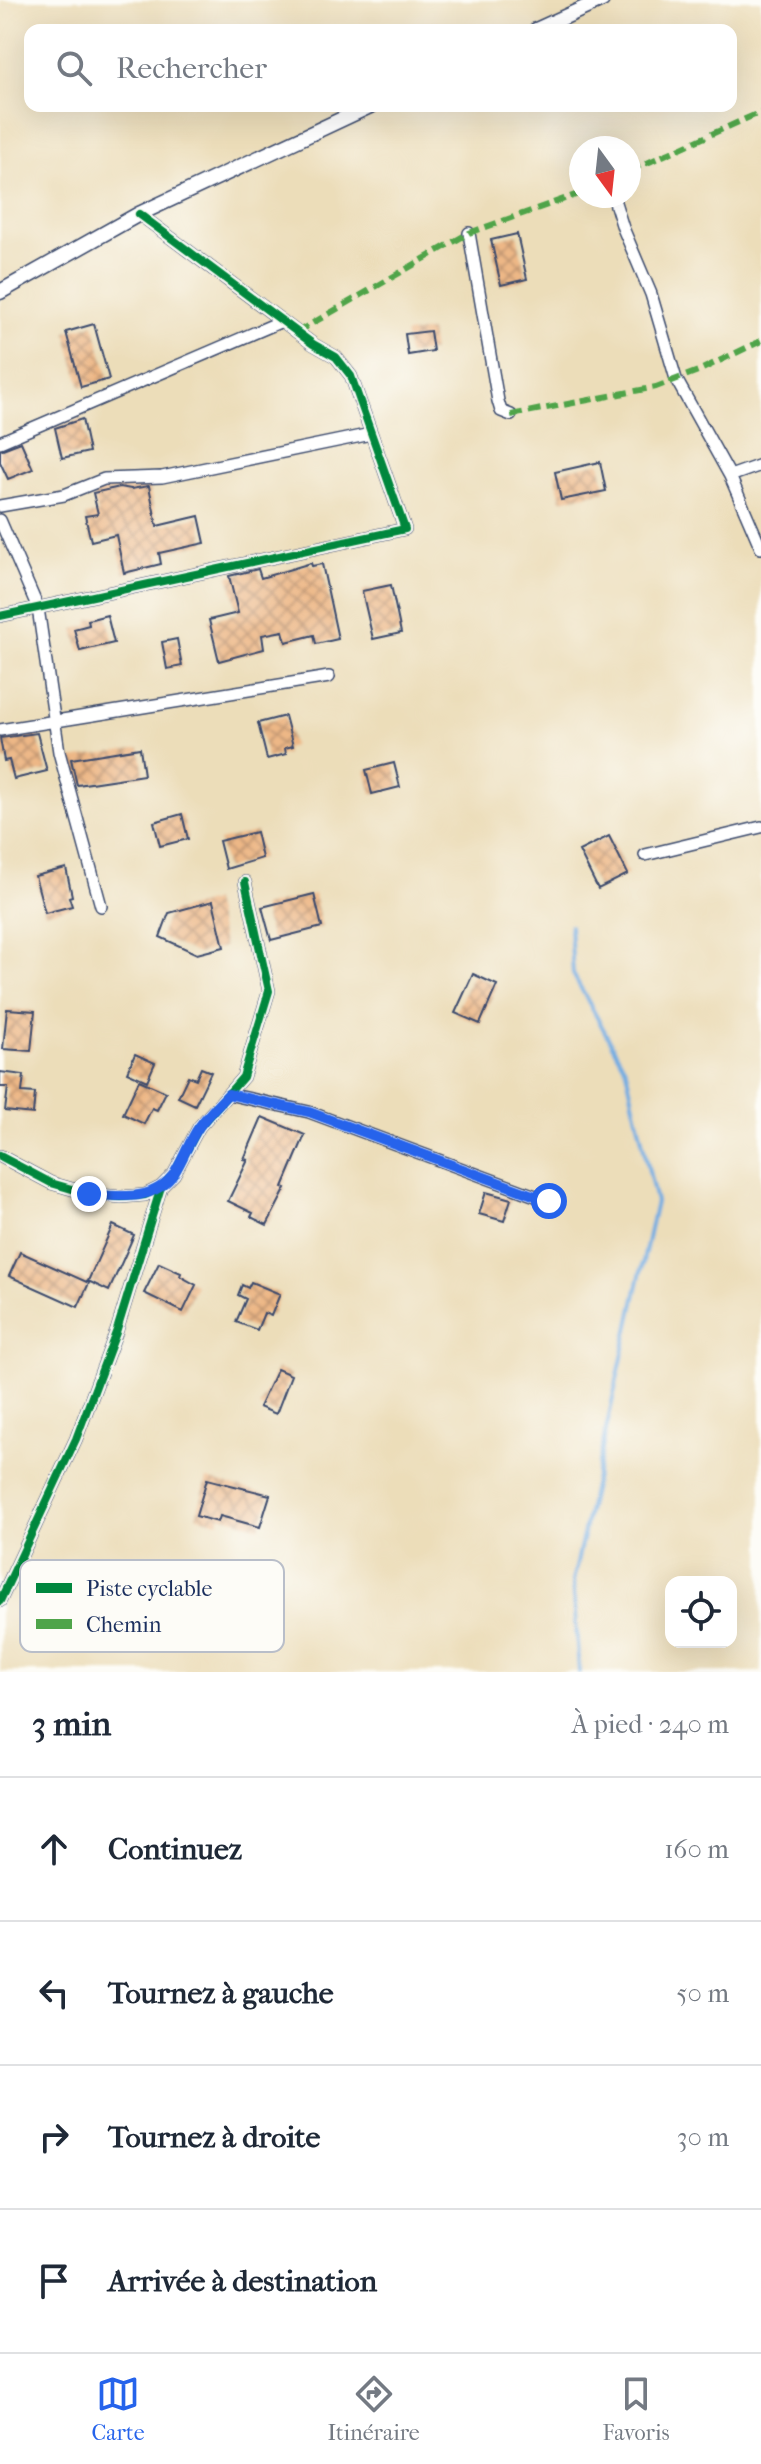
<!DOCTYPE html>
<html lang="fr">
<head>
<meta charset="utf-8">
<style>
	body { margin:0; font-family:"IM FELL French Canon",serif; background:#f6f6f7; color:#1f2937 }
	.controls { position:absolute; right:24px; bottom:24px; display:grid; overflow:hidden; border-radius:16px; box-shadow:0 8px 32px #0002 }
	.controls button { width:72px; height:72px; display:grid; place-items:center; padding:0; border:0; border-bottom:2px solid #e0e1e3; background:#fff; color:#1f2937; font:40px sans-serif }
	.compass { position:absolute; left:569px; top:136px; width:72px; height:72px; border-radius:50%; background:#fff; box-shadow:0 8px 32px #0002; rotate:165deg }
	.stop { position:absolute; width:24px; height:24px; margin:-18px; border:6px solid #2563eb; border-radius:50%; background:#fff }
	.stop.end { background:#2563eb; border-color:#fff; box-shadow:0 2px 8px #0008 }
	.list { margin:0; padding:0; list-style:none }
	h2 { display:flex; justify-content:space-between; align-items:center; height:104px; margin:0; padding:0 32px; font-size:34px }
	h2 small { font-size:26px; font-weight:400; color:#747a83 }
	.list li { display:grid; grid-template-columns:52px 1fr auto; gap:24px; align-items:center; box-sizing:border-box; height:144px; padding:0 32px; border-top:2px solid #e0e1e3 }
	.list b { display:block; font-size:30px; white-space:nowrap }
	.list em { font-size:26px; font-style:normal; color:#747a83 }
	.icon { flex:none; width:44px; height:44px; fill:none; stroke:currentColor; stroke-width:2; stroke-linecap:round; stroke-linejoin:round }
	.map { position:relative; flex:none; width:761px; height:1672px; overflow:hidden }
	.search { position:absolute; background:#fff; box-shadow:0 8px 32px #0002; left:24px; right:24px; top:24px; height:88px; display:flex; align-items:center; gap:20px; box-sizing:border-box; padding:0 28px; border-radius:16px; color:#747a83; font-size:30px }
	.sheet { height:680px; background:#fff }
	nav { display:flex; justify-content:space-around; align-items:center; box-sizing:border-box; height:112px; border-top:2px solid #e0e1e3; background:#fff; font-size:22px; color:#747a83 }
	nav a { display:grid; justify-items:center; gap:4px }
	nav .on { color:#2563eb }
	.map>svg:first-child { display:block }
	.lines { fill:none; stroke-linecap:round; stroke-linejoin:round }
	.stream { stroke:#71ace2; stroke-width:4 }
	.building { fill:url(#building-cross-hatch) }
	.minor-casing { stroke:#3a496c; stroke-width:14 }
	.tertiary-casing { stroke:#3a496c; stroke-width:17 }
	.minor { stroke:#fff; stroke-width:11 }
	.tertiary { stroke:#fff; stroke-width:14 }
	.quiet { stroke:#4fa44a; stroke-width:6; stroke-dasharray:12 6; stroke-linecap:butt }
	.cycleway-casing { stroke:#fdfcf7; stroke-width:13 }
	.cycleway { stroke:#00873e; stroke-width:8 }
	.route { stroke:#2563eb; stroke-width:10 }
	.key { fill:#fdfcf7; stroke:#b9bec9; stroke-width:2 }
	.key-label { font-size:22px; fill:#1b2f5e }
</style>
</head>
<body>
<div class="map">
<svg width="761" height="1672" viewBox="0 0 761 1672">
	<defs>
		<pattern id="building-cross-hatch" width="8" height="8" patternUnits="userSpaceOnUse" patternTransform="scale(2)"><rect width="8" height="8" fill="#edb786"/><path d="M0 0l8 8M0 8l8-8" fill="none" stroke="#bf9571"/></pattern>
	</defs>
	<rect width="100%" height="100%" fill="#fdfcf7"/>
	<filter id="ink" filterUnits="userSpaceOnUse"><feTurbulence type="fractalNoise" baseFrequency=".0125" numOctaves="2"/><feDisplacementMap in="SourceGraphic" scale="16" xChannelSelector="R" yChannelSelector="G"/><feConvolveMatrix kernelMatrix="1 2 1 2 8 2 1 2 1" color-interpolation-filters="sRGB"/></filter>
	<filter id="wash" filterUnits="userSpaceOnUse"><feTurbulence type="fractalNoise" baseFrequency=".006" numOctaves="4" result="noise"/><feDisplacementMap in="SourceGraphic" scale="32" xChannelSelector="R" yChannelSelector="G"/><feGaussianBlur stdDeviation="1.8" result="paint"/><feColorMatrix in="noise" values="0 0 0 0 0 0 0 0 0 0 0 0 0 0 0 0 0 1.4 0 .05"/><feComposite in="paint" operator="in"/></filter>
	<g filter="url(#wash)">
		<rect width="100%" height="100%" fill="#ecddb9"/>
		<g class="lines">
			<path class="stream" d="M 570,926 L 573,974 L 626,1070 L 656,1202 L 573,1581 L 579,1672"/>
		</g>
		<g id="blocks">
			<path class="building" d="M 517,234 L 527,279 L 501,285 L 491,240 Z
				M 94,324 L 109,379 L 81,387 L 66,332 Z
				M 430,331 L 433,351 L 408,355 L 405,334 Z
				M 82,419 L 89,452 L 62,458 L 55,428 Z
				M 21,442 L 33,469 L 8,479 L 0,462 L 0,450 Z
				M 600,462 L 606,491 L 561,500 L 555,472 Z
				M 149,486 L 157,526 L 199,516 L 205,543 L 159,553 L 161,564 L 124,573 L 116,535 L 91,541 L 85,516 L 98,514 L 93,493 L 120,487 L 131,489 Z
				M 311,563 L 312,566 L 322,564 L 338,639 L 316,644 L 314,635 L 286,642 L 283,631 L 262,635 L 264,649 L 219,661 L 209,620 L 238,613 L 229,576 L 258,569 L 261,578 Z
				M 391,585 L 401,633 L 373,639 L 362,591 Z
				M 107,615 L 114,643 L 80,651 L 74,629 L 89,625 L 88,620 Z
				M 177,639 L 182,666 L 167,669 L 162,642 Z
				M 285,716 L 293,746 L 285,748 L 286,754 L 267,759 L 258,723 Z
				M 37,733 L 47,771 L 14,779 L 9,760 L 4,761 L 0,738 Z
				M 140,748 L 144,775 L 77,785 L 71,759 Z
				M 394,763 L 400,787 L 372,794 L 366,770 Z
				M 182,814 L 188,839 L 160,846 L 154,822 Z
				M 256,832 L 262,858 L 226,869 L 219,841 Z
				M 609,836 L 628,874 L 598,889 L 579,851 Z
				M 66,868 L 72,896 L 69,897 L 72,906 L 45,913 L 35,876 Z
				M 314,894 L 322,927 L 271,940 L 262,907 Z
				M 213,901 L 224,947 L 197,954 L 160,937 L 169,913 Z
				M 473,974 L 497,985 L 480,1024 L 455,1013 Z
				M 7,1009 L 35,1011 L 31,1051 L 3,1049 Z
				M 135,1054 L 155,1063 L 147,1081 L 127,1072 Z
				M 201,1068 L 211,1072 L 195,1105 L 178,1097 L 188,1076 L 196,1079 Z
				M 0,1072 L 24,1075 L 22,1092 L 35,1093 L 33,1114 L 5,1111 L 8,1087 L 0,1087 Z
				M 139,1080 L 166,1092 L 157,1110 L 152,1108 L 144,1124 L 123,1114 Z
				M 262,1117 L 305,1135 L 283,1187 L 286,1188 L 267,1225 L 251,1217 L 253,1213 L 228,1201 L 248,1160 L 244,1159 Z
				M 486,1192 L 511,1199 L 504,1221 L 479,1214 Z
				M 113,1225 L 134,1235 L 109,1291 L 88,1281 Z
				M 20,1252 L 89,1283 L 78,1307 L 9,1276 Z
				M 159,1263 L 181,1273 L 180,1276 L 196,1285 L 183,1312 L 144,1293 Z
				M 251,1282 L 280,1294 L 271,1316 L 264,1313 L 257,1330 L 236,1322 L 246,1299 L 238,1295 L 242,1285 L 248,1288 Z
				M 277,1369 L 291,1375 L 276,1414 L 259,1407 Z
				M 207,1479 L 270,1495 L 260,1527 L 220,1516 L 218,1522 L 196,1516 Z"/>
		</g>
	</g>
	<g filter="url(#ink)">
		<use href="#blocks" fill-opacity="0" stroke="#3a496c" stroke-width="2"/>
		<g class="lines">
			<g class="minor-casing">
				<path id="minor" d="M 613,196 L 623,228 L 651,294 L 676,379 L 730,476 L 761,548
					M 469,233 L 498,401 L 501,411 L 511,415
					M 0,442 L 282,321
					M 730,476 L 761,465
					M 0,506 L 64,495 L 104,479 L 162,477 L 371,434
					M 0,520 L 38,608 L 59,752 L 101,906
					M 0,616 L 405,529 L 351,376 L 336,357 L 313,344 L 139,214
					M 0,730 L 329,677
					M 645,855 L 761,827
					M 228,1094 L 309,1112 L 549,1201
					M 0,1156 L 51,1183 L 89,1194 L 121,1197 L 145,1195 L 161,1187 L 174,1174 L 199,1127 L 243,1077 L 269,991 L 245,882
					M 0,1601 L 76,1439 L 117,1330 L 161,1187"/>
			</g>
			<g class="tertiary-casing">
				<path id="tertiary" d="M 536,30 L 602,0
					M 0,292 L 139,214 L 370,106"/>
			</g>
			<use href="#minor" class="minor"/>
			<use href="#tertiary" class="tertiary"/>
			<path class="quiet" d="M 629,171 L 761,112
				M 297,332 L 469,233 L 581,193
				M 511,415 L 656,387 L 698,371 L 761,341"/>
			<g class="cycleway-casing">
				<path id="cycleway" d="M 0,616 L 405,529 L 351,376 L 336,357 L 313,344 L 139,214
					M 0,1156 L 51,1183 L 89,1194 L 121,1197 L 145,1195 L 161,1187 L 174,1174 L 199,1127 L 243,1077 L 269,991 L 245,882
					M 0,1601 L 76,1439 L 117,1330 L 161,1187"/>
			</g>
			<use href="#cycleway" class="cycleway"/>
		</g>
	</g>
	<g class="lines" filter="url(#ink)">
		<path class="route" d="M 89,1194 C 121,1197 155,1202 175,1172 C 184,1158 189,1141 199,1127 C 207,1115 218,1105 228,1094 L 309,1112 L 549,1201"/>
	</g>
	<rect x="20" y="1560" width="264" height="92" rx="12" class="key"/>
	<rect x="36" y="1583" width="36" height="10" fill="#00873e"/>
	<rect x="36" y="1619" width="36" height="10" fill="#4fa44a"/>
	<g class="key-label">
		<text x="86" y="1596">Piste cyclable</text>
		<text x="86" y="1632">Chemin</text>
	</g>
</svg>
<div class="controls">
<button><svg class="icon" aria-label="locate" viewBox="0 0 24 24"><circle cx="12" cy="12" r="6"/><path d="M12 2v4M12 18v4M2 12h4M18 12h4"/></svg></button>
</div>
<svg class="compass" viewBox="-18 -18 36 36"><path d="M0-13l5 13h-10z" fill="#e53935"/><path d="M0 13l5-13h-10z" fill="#747a83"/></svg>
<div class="stop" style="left:549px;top:1201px"></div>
<div class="stop end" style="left:89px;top:1194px"></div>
<div class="search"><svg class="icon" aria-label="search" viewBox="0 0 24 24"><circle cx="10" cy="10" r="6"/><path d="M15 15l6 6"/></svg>Rechercher</div>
</div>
<section class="sheet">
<h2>3 min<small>À pied · 240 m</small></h2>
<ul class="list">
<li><svg class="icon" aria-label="ahead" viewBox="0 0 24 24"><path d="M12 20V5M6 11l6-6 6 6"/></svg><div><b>Continuez</b></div><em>160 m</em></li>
<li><svg class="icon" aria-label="left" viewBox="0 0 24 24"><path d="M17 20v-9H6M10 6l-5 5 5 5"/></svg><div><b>Tournez à gauche</b></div><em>50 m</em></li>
<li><svg class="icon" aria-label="right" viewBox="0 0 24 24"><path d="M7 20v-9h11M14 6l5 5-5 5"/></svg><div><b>Tournez à droite</b></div><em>30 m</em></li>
<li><svg class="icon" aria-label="arrive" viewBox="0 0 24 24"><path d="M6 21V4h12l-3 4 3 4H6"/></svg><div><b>Arrivée à destination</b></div></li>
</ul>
</section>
<nav>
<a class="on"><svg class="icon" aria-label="map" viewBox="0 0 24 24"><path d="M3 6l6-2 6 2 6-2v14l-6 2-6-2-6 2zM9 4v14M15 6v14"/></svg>Carte</a>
<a><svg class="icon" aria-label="directions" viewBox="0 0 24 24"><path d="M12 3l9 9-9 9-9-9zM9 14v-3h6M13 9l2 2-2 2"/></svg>Itinéraire</a>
<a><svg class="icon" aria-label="saved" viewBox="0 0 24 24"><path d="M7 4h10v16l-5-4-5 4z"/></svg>Favoris</a>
</nav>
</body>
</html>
